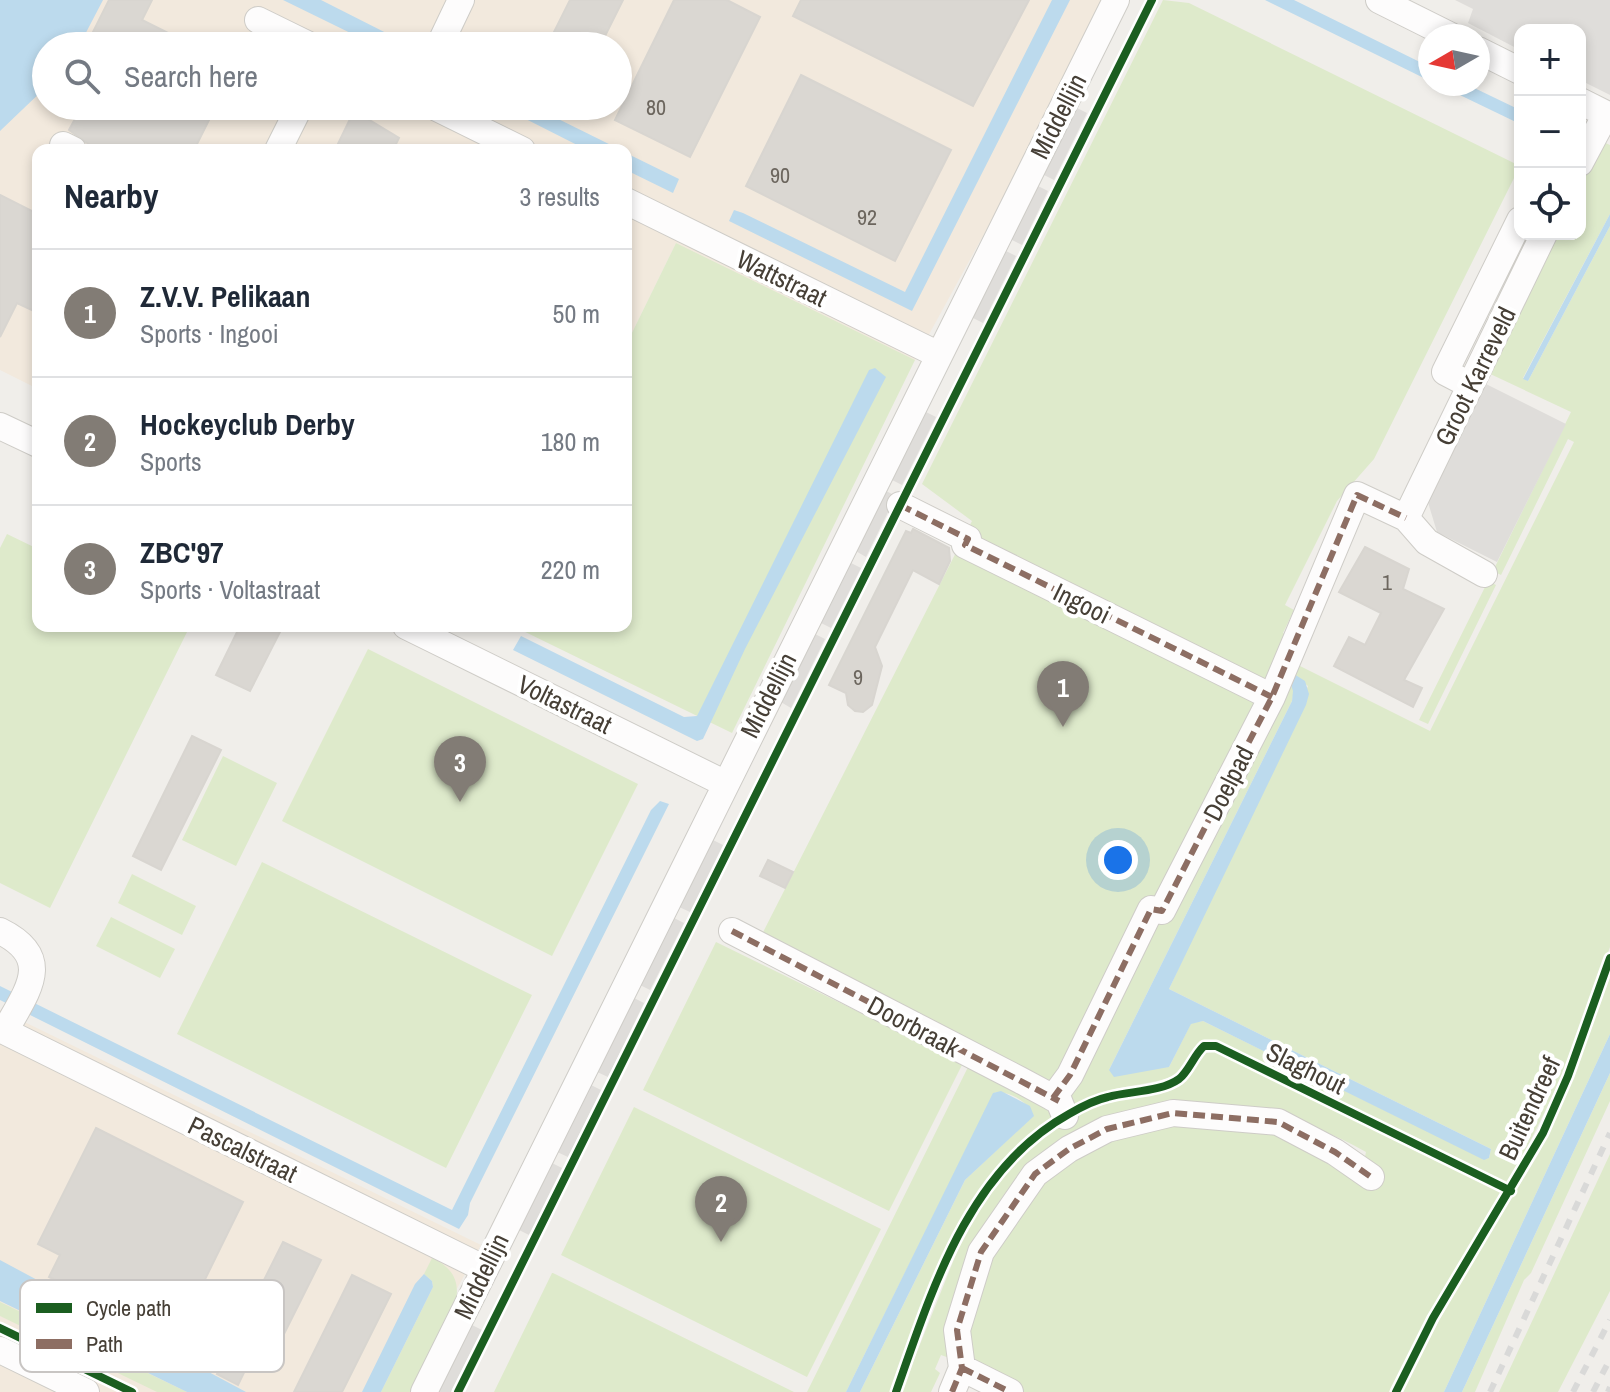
<!DOCTYPE html>
<html lang="en">
<head>
<meta charset="utf-8">
<style>
	body { margin:0; font-family:"Archivo Narrow",sans-serif; background:#f6f6f7; color:#1f2937 }
	.controls { position:absolute; right:24px; top:24px; display:grid; overflow:hidden; border-radius:16px; box-shadow:0 4px 12px #0003 }
	.controls button { width:72px; height:72px; display:grid; place-items:center; padding:0; border:0; border-bottom:2px solid #e0e1e3; background:#fff; color:#1f2937; font:40px sans-serif }
	.compass { position:absolute; left:1418px; top:24px; width:72px; height:72px; border-radius:50%; background:#fff; box-shadow:0 4px 12px #0003; rotate:261deg }
	.you { position:absolute; left:1118px; top:860px; width:28px; height:28px; margin:-20px; border:6px solid #fff; border-radius:50%; background:#1a73e8; box-shadow:0 0 0 12px #1a73e833 }
	.badge { display:grid; place-items:center; width:52px; height:52px; border-radius:50%; background:#827c75; color:#fff; font-size:26px; font-weight:700 }
	.pin { position:absolute; translate:-50% -66px; filter:drop-shadow(0 2px 4px #0008) }
	.pin::after { content:''; position:absolute; top:42px; width:28px; height:24px; background:inherit; clip-path:polygon(0 0,100% 0,50% 100%) }
	.list { margin:0; padding:0; list-style:none }
	h2 { display:flex; justify-content:space-between; align-items:center; height:104px; margin:0; padding:0 32px; font-size:34px }
	h2 small { font-size:26px; font-weight:400; color:#747a83 }
	.list li { display:grid; grid-template-columns:52px 1fr auto; gap:24px; align-items:center; box-sizing:border-box; height:128px; padding:0 32px; border-top:2px solid #e0e1e3 }
	.list b { display:block; font-size:30px; white-space:nowrap }
	.list p { margin:0; font-size:26px; white-space:nowrap; color:#747a83 }
	.list em { font-size:26px; font-style:normal; color:#747a83 }
	.icon { flex:none; width:44px; height:44px; fill:none; stroke:currentColor; stroke-width:2; stroke-linecap:round; stroke-linejoin:round }
	.map { position:relative; flex:none; width:1610px; height:1392px; overflow:hidden }
	.search { position:absolute; background:#fff; box-shadow:0 4px 12px #0003; left:32px; top:32px; width:600px; height:88px; display:flex; align-items:center; gap:20px; box-sizing:border-box; padding:0 28px; border-radius:44px; color:#747a83; font-size:30px }
	.panel { position:absolute; background:#fff; box-shadow:0 4px 12px #0003; left:32px; top:144px; width:600px; height:488px; border-radius:16px }
	.map>svg:first-child { display:block }
	.commercial { fill:#f2e9dd; fill-rule:evenodd }
	.green { fill:#deeacb; fill-rule:evenodd }
	.parking { fill:#dfddda }
	.water { fill:#bcdaed }
	.building { fill:#dad7d2; stroke:#d8d5d0; stroke-width:2 }
	.lines { fill:none; stroke-linecap:round; stroke-linejoin:round }
	.minor-casing { stroke:#ceccc7; stroke-width:28 }
	.minor { stroke:#fdfcfc; stroke-width:26 }
	.rail { stroke:#d9d9d8; stroke-width:6; stroke-dasharray:10 10; stroke-linecap:butt }
	.quiet { stroke:#8d6e63; stroke-width:6; stroke-dasharray:12 6; stroke-linecap:butt }
	.cycleway-casing { stroke:#fff; stroke-width:13 }
	.cycleway { stroke:#1b5e20; stroke-width:8 }
	.labels { text-anchor:middle; dominant-baseline:central; stroke-width:8; stroke-linejoin:round; paint-order:stroke }
	.number-label { font-size:22px; fill:#6c665e }
	.street-label { font-size:26px; fill:#463f36; stroke:#fff }
	.key { fill:#fff; stroke:#c8c5c3; stroke-width:2 }
	.key-label { font-size:22px; fill:#463f36 }
</style>
</head>
<body>
<div class="map">
<svg width="1610" height="1392" viewBox="0 0 1610 1392">
	<rect width="100%" height="100%" fill="#f0eeea"/>
	<path class="commercial" d="M 29,0 L 1112,0 L 915,360 L 676,243 L 626,345 L 626,150 L 38,150 L 38,389 L 0,370 L 0,34 ZM 46,46 L 618,46 L 618,106 L 46,106 Z
		M 0,1010 L 481,1245 L 400,1392 L 0,1392 Z"/>
	<path class="green" d="M 1163,0 L 1189,3 L 1520,166 L 1374,459 L 1337,501 L 1285,605 L 1294,610 L 1283,633 L 1302,640 L 1292,662 L 1430,731 L 1574,442 L 1568,439 L 1501,575 L 1493,571 L 1571,412 L 1486,372 L 1554,234 L 1580,234 L 1580,183 L 1601,141 L 1610,145 L 1610,214 L 1523,378 L 1528,381 L 1610,226 L 1610,947 L 1564,1073 L 1510,1182 L 1505,1183 L 1216,1041 L 1199,1043 L 1175,1076 C 1150,1085 1122,1085 1098,1094 C 970,1145 936,1276 891,1392 L 860,1392 L 965,1180 L 1033,1116 C 1029,1102 1009,1090 994,1093 L 846,1392 L 807,1392 L 971,1061 L 755,948 L 972,521 L 922,484 ZM 1286,669 L 1308,686 L 1169,989 L 1491,1149 L 1489,1158 L 1484,1159 L 1203,1021 L 1191,1023 L 1169,1067 L 1109,1070 L 1292,701 L 1294,691 Z
		M 676,243 L 915,360 L 732,733 L 513,626 L 626,626 L 626,345 Z
		M 7,534 L 38,549 L 38,626 L 190,626 L 50,908 L 0,883 L 0,548 Z
		M 1488,581 L 1496,585 L 1428,724 L 1419,720 Z
		M 368,649 L 638,784 L 552,956 L 282,821 Z
		M 223,756 L 277,783 L 236,866 L 182,840 Z
		M 262,862 L 532,995 L 446,1168 L 177,1034 Z
		M 132,874 L 196,906 L 182,935 L 118,903 Z
		M 111,917 L 175,949 L 160,978 L 96,946 Z
		M 716,942 L 963,1063 L 889,1211 L 643,1090 Z
		M 1610,971 L 1610,1034 L 1444,1392 L 1400,1392 L 1458,1286 L 1539,1153 L 1573,1079 Z
		M 1217,1051 L 1500,1191 L 1500,1200 L 1428,1319 L 1389,1392 L 1015,1392 L 964,1368 L 964,1339 L 955,1360 L 941,1355 L 935,1369 L 940,1373 L 931,1392 L 901,1392 L 972,1214 L 1009,1166 L 1043,1137 L 1088,1108 L 1175,1086 L 1186,1078 L 1201,1054 ZM 1197,1103 C 1259,1106 1312,1121 1366,1152 L 1364,1161 L 1378,1169 L 1371,1186 C 1349,1175 1333,1155 1306,1143 C 1274,1129 1240,1124 1205,1123 C 1169,1122 1125,1122 1093,1141 C 1026,1182 982,1253 967,1328 L 955,1320 C 955,1291 966,1264 979,1238 C 1025,1140 1094,1113 1197,1103 Z
		M 1610,1073 L 1610,1101 L 1531,1273 L 1524,1280 L 1475,1392 L 1462,1392 Z
		M 634,1107 L 881,1229 L 807,1377 L 561,1255 Z
		M 1610,1154 L 1610,1291 L 1558,1392 L 1499,1392 Z
		M 432,1258 C 451,1267 460,1279 456,1301 L 410,1392 L 381,1392 L 433,1287 L 432,1281 L 424,1274 Z
		M 552,1273 L 553,1273 L 794,1392 L 494,1392 Z
		M 0,1302 L 187,1392 L 157,1392 L 0,1316 Z"/>
	<path class="parking" d="M 1455,0 L 1610,0 L 1610,95 L 1580,80 L 1580,30 L 1520,30 L 1520,50 L 1468,23 L 1473,9 Z
		M 1075,107 L 1087,113 L 1054,180 L 1042,174 Z
		M 1036,185 L 1048,191 L 1022,245 L 1010,239 Z
		M 1004,250 L 1016,256 L 983,323 L 971,317 Z
		M 1482,382 L 1566,424 L 1497,562 L 1437,532 L 1427,499 Z
		M 924,411 L 936,417 L 902,485 L 890,479 Z
		M 884,490 L 896,496 L 866,557 L 854,550 Z
		M 849,562 L 861,568 L 831,628 L 819,622 Z
		M 813,633 L 825,639 L 791,708 L 779,701 Z
		M 711,839 L 723,845 L 690,912 L 677,906 Z
		M 672,917 L 684,923 L 650,990 L 638,984 Z
		M 632,997 L 644,1003 L 608,1077 L 595,1071 Z
		M 589,1084 L 601,1090 L 568,1157 L 555,1151 Z
		M 550,1162 L 562,1168 L 529,1235 L 517,1229 Z
		M 470,1324 L 482,1330 L 451,1392 L 434,1392 Z"/>
	<path class="water" d="M 0,0 L 103,0 L 79,46 L 46,46 L 46,87 L 0,131 Z
		M 283,0 L 321,0 L 406,43 L 405,46 L 377,46 Z
		M 1052,0 L 1070,0 L 912,311 L 729,221 L 734,210 L 743,213 L 905,292 Z
		M 1265,0 L 1294,0 L 1430,67 L 1430,81 Z
		M 1437,84 L 1466,84 L 1520,110 L 1520,124 Z
		M 500,106 L 532,106 L 621,150 L 587,150 Z
		M 626,153 L 679,179 L 673,193 L 626,170 Z
		M 1610,214 L 1610,226 L 1528,381 L 1523,379 Z
		M 875,368 L 886,377 L 745,649 L 703,739 L 697,741 L 513,650 L 521,636 L 684,717 L 697,716 L 869,370 Z
		M 1286,669 L 1305,681 L 1309,694 L 1306,705 L 1169,989 L 1491,1149 L 1489,1158 L 1484,1160 L 1203,1021 L 1191,1024 L 1169,1067 L 1114,1077 L 1109,1070 L 1292,701 L 1293,691 Z
		M 660,801 L 669,804 L 470,1203 L 468,1215 L 459,1229 L 0,1000 L 0,986 L 452,1210 L 651,810 Z
		M 1610,1034 L 1610,1073 L 1462,1392 L 1444,1392 Z
		M 1001,1091 L 1030,1106 L 1034,1116 L 965,1180 L 860,1392 L 846,1392 L 993,1093 Z
		M 0,1260 L 246,1392 L 187,1392 L 0,1301 Z
		M 424,1274 L 432,1281 L 433,1287 L 381,1392 L 362,1392 L 415,1284 Z"/>
	<path class="building" d="M 109,0 L 152,0 L 142,20 L 194,46 L 86,46 Z
		M 570,0 L 623,0 L 600,46 L 547,46 Z
		M 674,0 L 727,0 L 760,17 L 690,157 L 615,120 Z
		M 801,0 L 1029,0 L 973,106 L 793,16 Z
		M 801,75 L 951,150 L 895,261 L 746,186 Z
		M 82,106 L 216,106 L 194,150 L 97,150 L 69,130 Z
		M 352,115 L 366,118 L 399,138 L 393,150 L 335,150 Z
		M 0,195 L 38,214 L 38,313 L 17,303 L 0,337 Z
		M 913,529 L 949,548 L 950,561 L 939,584 L 913,570 L 875,647 L 882,666 L 872,705 L 863,712 L 855,711 L 848,705 L 846,693 L 829,685 L 906,531 L 911,533 Z
		M 1365,547 L 1409,569 L 1403,589 L 1444,609 L 1404,680 L 1422,688 L 1413,707 L 1334,666 L 1349,637 L 1365,645 L 1381,613 L 1339,592 Z
		M 240,626 L 283,626 L 250,691 L 216,675 Z
		M 192,736 L 221,750 L 161,870 L 133,856 Z
		M 768,860 L 793,872 L 785,888 L 760,876 Z
		M 96,1128 L 243,1202 L 186,1318 L 164,1307 L 153,1329 L 49,1277 L 60,1255 L 38,1244 Z
		M 283,1242 L 321,1260 L 271,1360 L 254,1352 L 238,1385 L 217,1374 Z
		M 352,1275 L 391,1294 L 342,1392 L 294,1392 Z"/>
	<g class="lines">
		<g class="minor-casing">
			<path id="minor" d="M 1379,0 L 1451,36
				M 258,20 L 311,46
				M 439,46 L 461,0
				M 1478,50 L 1520,71
				M 1580,101 L 1610,116
				M 433,106 L 522,150
				M 63,145 L 73,150
				M 278,150 L 300,106
				M 1580,163 L 1606,114
				M 626,201 L 939,355
				M 1470,385 L 1445,372 L 1520,220
				M 0,426 L 38,444
				M 900,505 L 968,539 L 965,545 L 1272,697
				M 1406,518 L 1544,234
				M 406,626 L 724,783
				M 0,931 C 55,958 27,991 5,1031
				M 732,931 L 1020,1080 L 1059,1101 L 1065,1116
				M 0,1029 L 485,1269
				M 1053,1098 L 1070,1075 L 1151,909 L 1162,911 L 1272,697 L 1357,495 L 1406,518 L 1427,542 L 1484,574
				M 0,1350 L 86,1392
				M 962,1368 L 1010,1392
				M 424,1392 L 1116,0
				M 952,1392 L 962,1368 L 957,1330 L 981,1252 L 1035,1174 L 1069,1149 L 1107,1129 L 1173,1113 L 1278,1122 L 1335,1152 L 1371,1177"/>
		</g>
		<use href="#minor" class="minor"/>
		<path class="rail" d="M 1490,1392 L 1610,1133
			M 1573,1392 L 1610,1320
			M 1593,1392 L 1610,1359
			M 1608,1392 L 1610,1387"/>
		<path class="quiet" d="M 900,505 L 968,539 L 965,545 L 1272,697
			M 732,931 L 1059,1101
			M 1053,1098 L 1070,1075 L 1151,909 L 1162,911 L 1272,697 L 1357,495 L 1406,518
			M 962,1368 L 1010,1392
			M 952,1392 L 962,1368 L 957,1330 L 981,1252 L 1035,1174 L 1069,1149 L 1107,1129 L 1173,1113 L 1278,1122 L 1335,1152 L 1371,1177"/>
		<g class="cycleway-casing">
			<path id="cycleway" d="M 0,1328 L 132,1392
				M 458,1392 L 1152,0
				M 896,1392 C 932,1290 968,1170 1069,1114 C 1081,1107 1094,1100 1108,1097 C 1129,1091 1161,1092 1179,1079 C 1189,1071 1194,1055 1204,1046 L 1216,1046 L 1511,1191
				M 1396,1392 L 1433,1318 L 1543,1133 L 1568,1076 L 1610,958"/>
		</g>
		<use href="#cycleway" class="cycleway"/>
	</g>
	<g class="labels">
		<g class="number-label">
			<text x="656" y="107">80</text>
			<text x="780" y="175">90</text>
			<text x="867" y="217">92</text>
			<text x="1387" y="582">1</text>
			<text x="858" y="677">9</text>
		</g>
		<g class="street-label">
			<text transform="translate(1058 116) rotate(-63)">Middellijn</text>
			<text transform="translate(782 278) rotate(26)">Wattstraat</text>
			<text transform="translate(1475 376) rotate(-64)">Groot Karreveld</text>
			<text transform="translate(1082 603) rotate(26)">Ingooi</text>
			<text transform="translate(768 695) rotate(-63)">Middellijn</text>
			<text transform="translate(565 704) rotate(26)">Voltastraat</text>
			<text transform="translate(1228 783) rotate(-63)">Doelpad</text>
			<text transform="translate(914 1026) rotate(28)">Doorbraak</text>
			<text transform="translate(1306 1068) rotate(26)">Slaghout</text>
			<text transform="translate(1529 1108) rotate(-65)">Buitendreef</text>
			<text transform="translate(243 1149) rotate(26)">Pascalstraat</text>
			<text transform="translate(481 1276) rotate(-64)">Middellijn</text>
		</g>
	</g>
	<rect x="20" y="1280" width="264" height="92" rx="12" class="key"/>
	<rect x="36" y="1303" width="36" height="10" fill="#1b5e20"/>
	<rect x="36" y="1339" width="36" height="10" fill="#8d6e63"/>
	<g class="key-label">
		<text x="86" y="1316">Cycle path</text>
		<text x="86" y="1352">Path</text>
	</g>
</svg>
<div class="controls">
<button>+</button>
<button>−</button>
<button><svg class="icon" aria-label="locate" viewBox="0 0 24 24"><circle cx="12" cy="12" r="6"/><path d="M12 2v4M12 18v4M2 12h4M18 12h4"/></svg></button>
</div>
<svg class="compass" viewBox="-18 -18 36 36"><path d="M0-13l5 13h-10z" fill="#e53935"/><path d="M0 13l5-13h-10z" fill="#747a83"/></svg>
<div class="you"></div>
<div class="pin badge" style="left:1063px;top:727px">1</div>
<div class="pin badge" style="left:721px;top:1242px">2</div>
<div class="pin badge" style="left:460px;top:802px">3</div>
<div class="search"><svg class="icon" aria-label="search" viewBox="0 0 24 24"><circle cx="10" cy="10" r="6"/><path d="M15 15l6 6"/></svg>Search here</div>
<section class="panel">
<h2>Nearby<small>3 results</small></h2>
<ul class="list">
<li><span class="badge">1</span><div><b>Z.V.V. Pelikaan</b><p>Sports · Ingooi</p></div><em>50 m</em></li>
<li><span class="badge">2</span><div><b>Hockeyclub Derby</b><p>Sports</p></div><em>180 m</em></li>
<li><span class="badge">3</span><div><b>ZBC'97</b><p>Sports · Voltastraat</p></div><em>220 m</em></li>
</ul>
</section>
</div>
</body>
</html>
